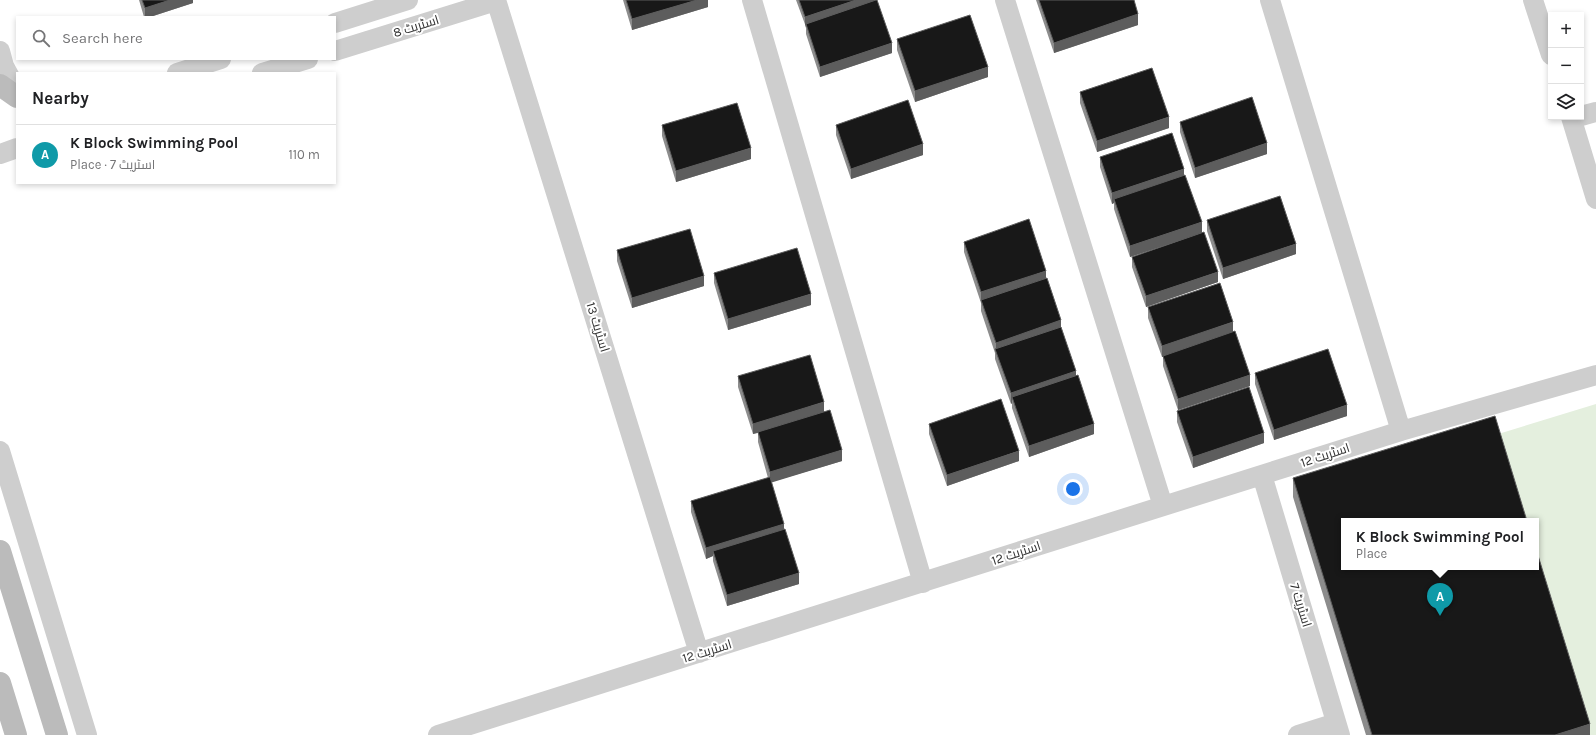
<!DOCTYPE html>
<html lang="en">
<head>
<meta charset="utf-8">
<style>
	body { margin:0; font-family:Karla,Cairo,sans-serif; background:#f2f2f2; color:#202124 }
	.controls { position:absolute; right:12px; top:12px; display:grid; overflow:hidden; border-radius:0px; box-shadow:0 2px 6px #0003 }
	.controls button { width:36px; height:36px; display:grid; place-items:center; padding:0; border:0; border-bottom:1px solid #e0e0e0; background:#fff; color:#202124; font:20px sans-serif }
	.you { position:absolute; left:1073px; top:489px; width:14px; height:14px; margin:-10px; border:3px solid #fff; border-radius:50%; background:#1a73e8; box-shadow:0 0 0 6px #1a73e833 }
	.badge { display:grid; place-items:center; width:26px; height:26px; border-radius:50%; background:#b45309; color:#fff; font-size:13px; font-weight:700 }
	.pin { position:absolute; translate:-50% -33px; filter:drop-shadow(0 1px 2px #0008) }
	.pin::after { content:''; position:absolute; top:21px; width:14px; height:12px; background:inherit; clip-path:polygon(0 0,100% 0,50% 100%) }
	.popup { position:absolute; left:1341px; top:518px; width:198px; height:52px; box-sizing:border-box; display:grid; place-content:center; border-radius:0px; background:#fff; filter:drop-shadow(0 1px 3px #0005); font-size:13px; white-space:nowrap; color:#757577 }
	.popup b { font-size:15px; color:#202124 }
	.popup::after { content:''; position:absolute; left:50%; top:100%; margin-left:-8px; border:8px solid transparent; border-top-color:#fff }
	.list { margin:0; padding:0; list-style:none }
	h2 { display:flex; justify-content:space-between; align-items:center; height:52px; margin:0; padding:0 16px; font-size:17px }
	h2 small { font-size:13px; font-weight:400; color:#757577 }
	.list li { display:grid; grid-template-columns:26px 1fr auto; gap:12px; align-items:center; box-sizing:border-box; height:60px; padding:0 16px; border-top:1px solid #e0e0e0 }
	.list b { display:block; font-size:15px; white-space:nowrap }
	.list p { margin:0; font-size:13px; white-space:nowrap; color:#757577 }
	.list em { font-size:13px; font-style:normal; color:#757577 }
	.icon { flex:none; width:22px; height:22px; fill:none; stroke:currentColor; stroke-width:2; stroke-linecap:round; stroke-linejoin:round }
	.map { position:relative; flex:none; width:1596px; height:735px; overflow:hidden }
	.search { position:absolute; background:#fff; box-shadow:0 2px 6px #0003; left:16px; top:16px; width:320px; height:44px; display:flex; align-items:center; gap:10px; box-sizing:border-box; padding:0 14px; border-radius:0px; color:#757577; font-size:15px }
	.panel { position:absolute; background:#fff; box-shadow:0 2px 6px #0003; left:16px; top:72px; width:320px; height:112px; border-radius:0px }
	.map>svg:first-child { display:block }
	.green { fill:#e4efde }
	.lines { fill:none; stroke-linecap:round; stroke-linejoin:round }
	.street { stroke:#cecece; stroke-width:20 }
	.secondary { stroke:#bbb; stroke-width:22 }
	.wall { fill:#8c8c8c }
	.shaded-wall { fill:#5d5d5d }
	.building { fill:#181818; stroke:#5d5d5d }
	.labels { text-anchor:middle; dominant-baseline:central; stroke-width:4; stroke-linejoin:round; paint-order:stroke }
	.street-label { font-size:13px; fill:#313131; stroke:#fff }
</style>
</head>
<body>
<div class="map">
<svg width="1596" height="735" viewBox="0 0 1596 735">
	<rect width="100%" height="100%" fill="#fff"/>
	<path class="green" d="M 1596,404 L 1596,735 L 1588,735 L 1536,567 L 1536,521 L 1521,521 L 1495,435 Z"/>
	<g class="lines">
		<path class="street" d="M 496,0 L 699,653
			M 752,0 L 923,583
			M 1005,0 L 1163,506
			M 1270,0 L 1401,431
			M 1533,0 L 1551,55
			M 335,23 L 408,0
			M 0,51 L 4,66 L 17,90
			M 335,51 L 496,1
			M 177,73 L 221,59
			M 262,73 L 308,59
			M 1581,116 L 1596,112
			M 1571,117 L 1596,199
			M 0,154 L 17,148
			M 0,451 L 87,735
			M 1262,475 L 1340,735
			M 438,735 L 1401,431 L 1596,375
			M 1298,735 L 1336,723"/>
		<path class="secondary" d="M 0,85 L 17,97
			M 0,551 L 57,735
			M 0,683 L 16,735"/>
	</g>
	<path class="wall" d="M 139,0 L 193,0 L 193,3 L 150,17 L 144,17 Z
		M 623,0 L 708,0 L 708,7 L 632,30 Z
		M 796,0 L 877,0 L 892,53 L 820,77 L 806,34 L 806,27 Z
		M 1036,0 L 1134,0 L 1138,25 L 1054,53 Z
		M 897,39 L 988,77 L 915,102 L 897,50 Z
		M 1080,92 L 1169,128 L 1097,152 L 1080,103 Z
		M 1180,122 L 1267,154 L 1195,178 L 1180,132 Z
		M 662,125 L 751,159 L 676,182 L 662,136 Z
		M 836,125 L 923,155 L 851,179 L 836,135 Z
		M 1100,157 L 1184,175 L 1202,233 L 1130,257 L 1114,209 L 1114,203 L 1112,204 L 1100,167 Z
		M 1207,220 L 1296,254 L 1223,279 L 1207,231 Z
		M 964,242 L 1046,278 L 1094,434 L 1029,457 L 1012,408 L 1012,403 L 1011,404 L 995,359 L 995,353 L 981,311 L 981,303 L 964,252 Z
		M 617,250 L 704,286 L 632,308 L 617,261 Z
		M 1132,257 L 1218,282 L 1146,307 L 1132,267 Z
		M 714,273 L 811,305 L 728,330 L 714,283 Z
		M 1148,307 L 1233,332 L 1250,386 L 1178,410 L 1163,366 L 1163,357 L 1162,357 L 1148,318 Z
		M 1255,373 L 1347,416 L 1274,440 L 1255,384 Z
		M 738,376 L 824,411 L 842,461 L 771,482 L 799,584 L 727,606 L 713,561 L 713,556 L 706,559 L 691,512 L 691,501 L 768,478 L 758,442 L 758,433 L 753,434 L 738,387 Z
		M 1177,411 L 1264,443 L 1193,468 L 1177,422 Z
		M 929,424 L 1019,461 L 947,486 L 929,434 Z
		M 1293,478 L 1590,735 L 1366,735 L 1293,497 Z"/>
	<path class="shaded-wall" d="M 170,0 L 193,0 L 193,3 L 150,17 L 145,17 L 145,8 Z
		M 697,0 L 708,0 L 708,7 L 632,30 L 632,19 Z
		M 856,0 L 877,0 L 806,24 L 805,28 L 805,17 Z
		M 1138,14 L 1138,25 L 1054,53 L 1054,43 Z
		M 892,43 L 892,53 L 820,77 L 820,67 Z
		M 988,67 L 988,77 L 915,102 L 915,91 Z
		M 1169,117 L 1169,128 L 1097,152 L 1097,141 Z
		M 1267,143 L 1267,154 L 1195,178 L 1195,168 Z
		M 923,144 L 923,155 L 851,179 L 851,169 Z
		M 751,148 L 751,159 L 676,182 L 676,171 Z
		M 1184,169 L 1184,179 L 1114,199 L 1114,203 L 1112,204 L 1112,193 Z
		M 1202,222 L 1202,233 L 1130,257 L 1130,246 Z
		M 1296,244 L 1296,254 L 1223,279 L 1223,268 Z
		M 1046,271 L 1046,281 L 981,300 L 981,303 L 981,292 Z
		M 1218,272 L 1218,282 L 1146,307 L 1146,296 Z
		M 704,276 L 704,286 L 632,308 L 632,298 Z
		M 811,294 L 811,305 L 728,330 L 728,319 Z
		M 1061,320 L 1061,331 L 996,349 L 996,343 Z
		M 1233,322 L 1233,333 L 1162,357 L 1162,346 Z
		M 1076,371 L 1076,382 L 1012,397 L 1012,403 L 1011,404 L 1011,393 Z
		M 1250,375 L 1250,386 L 1178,410 L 1178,399 Z
		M 824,402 L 824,413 L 753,434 L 753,424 Z
		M 1347,405 L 1347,416 L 1274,440 L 1274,430 Z
		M 1094,424 L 1094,434 L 1029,457 L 1029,446 Z
		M 1264,433 L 1264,443 L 1193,468 L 1193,457 Z
		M 842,450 L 842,461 L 770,483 L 770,472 Z
		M 1019,451 L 1019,461 L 947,486 L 947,475 Z
		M 784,524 L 784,535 L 713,551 L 713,556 L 706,559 L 706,548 Z
		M 799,573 L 799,584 L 727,606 L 727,595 Z
		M 1590,724 L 1590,735 L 1555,735 Z"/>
	<path class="building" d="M 142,0 L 170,0 L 145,8 Z
		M 626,0 L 697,0 L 632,19 Z
		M 799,0 L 856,0 L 805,17 Z
		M 876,0 L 877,0 L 892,43 L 820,67 L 806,24 Z
		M 1039,0 L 1134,0 L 1138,14 L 1054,43 Z
		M 970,15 L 988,67 L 915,91 L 897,39 Z
		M 1152,68 L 1169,117 L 1097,141 L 1080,92 Z
		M 1252,97 L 1267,143 L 1195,168 L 1180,122 Z
		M 908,100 L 923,144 L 851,169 L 836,125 Z
		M 737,103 L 751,148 L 676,171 L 662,125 Z
		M 1172,133 L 1184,169 L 1112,193 L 1100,157 Z
		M 1185,175 L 1202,222 L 1130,246 L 1114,199 Z
		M 1280,196 L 1296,244 L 1223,268 L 1207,220 Z
		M 1029,219 L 1046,271 L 981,292 L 964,242 Z
		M 690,229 L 704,276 L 632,298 L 617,250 Z
		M 1204,232 L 1218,272 L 1146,296 L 1132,257 Z
		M 797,248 L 811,294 L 728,319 L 714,273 Z
		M 1047,278 L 1061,320 L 996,343 L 981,300 Z
		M 1220,283 L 1233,322 L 1162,346 L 1148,307 Z
		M 1061,327 L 1076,371 L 1011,393 L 995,349 Z
		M 1235,331 L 1250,375 L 1178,399 L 1163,356 Z
		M 1328,349 L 1347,405 L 1274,430 L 1255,373 Z
		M 810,355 L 824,402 L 753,424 L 738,376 Z
		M 1078,375 L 1094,424 L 1029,446 L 1012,397 Z
		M 1249,387 L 1264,433 L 1193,457 L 1177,411 Z
		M 1001,399 L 1019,451 L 947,475 L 929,424 Z
		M 830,410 L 842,450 L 770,472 L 758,432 Z
		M 1495,416 L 1527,521 L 1344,521 L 1344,567 L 1536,567 L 1536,549 L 1590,724 L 1555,735 L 1372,735 L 1293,478 Z
		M 770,477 L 784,524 L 706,548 L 691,501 Z
		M 785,529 L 799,573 L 727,595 L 713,551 Z"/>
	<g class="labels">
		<g class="street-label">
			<text transform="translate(416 26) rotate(-17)">اسٹریٹ 8</text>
			<text transform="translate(598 327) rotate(73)">اسٹریٹ 13</text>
			<text transform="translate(1325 455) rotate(-18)">اسٹریٹ 12</text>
			<text transform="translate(1016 553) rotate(-18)">اسٹریٹ 12</text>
			<text transform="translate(1301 605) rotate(73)">اسٹریٹ 7</text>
			<text transform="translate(707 651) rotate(-17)">اسٹریٹ 12</text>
		</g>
	</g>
</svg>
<div class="controls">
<button>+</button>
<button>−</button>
<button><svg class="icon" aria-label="layers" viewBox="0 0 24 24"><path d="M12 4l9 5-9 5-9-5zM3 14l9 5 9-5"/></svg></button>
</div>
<div class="you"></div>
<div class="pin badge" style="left:1440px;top:616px;background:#0f9aa8">A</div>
<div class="popup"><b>K Block Swimming Pool</b>Place</div>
<div class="search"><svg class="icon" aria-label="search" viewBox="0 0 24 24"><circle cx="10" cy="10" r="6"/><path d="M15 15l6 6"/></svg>Search here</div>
<section class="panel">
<h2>Nearby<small></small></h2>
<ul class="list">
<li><span class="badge" style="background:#0f9aa8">A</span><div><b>K Block Swimming Pool</b><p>Place · اسٹریٹ 7</p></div><em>110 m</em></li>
</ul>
</section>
</div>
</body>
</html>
